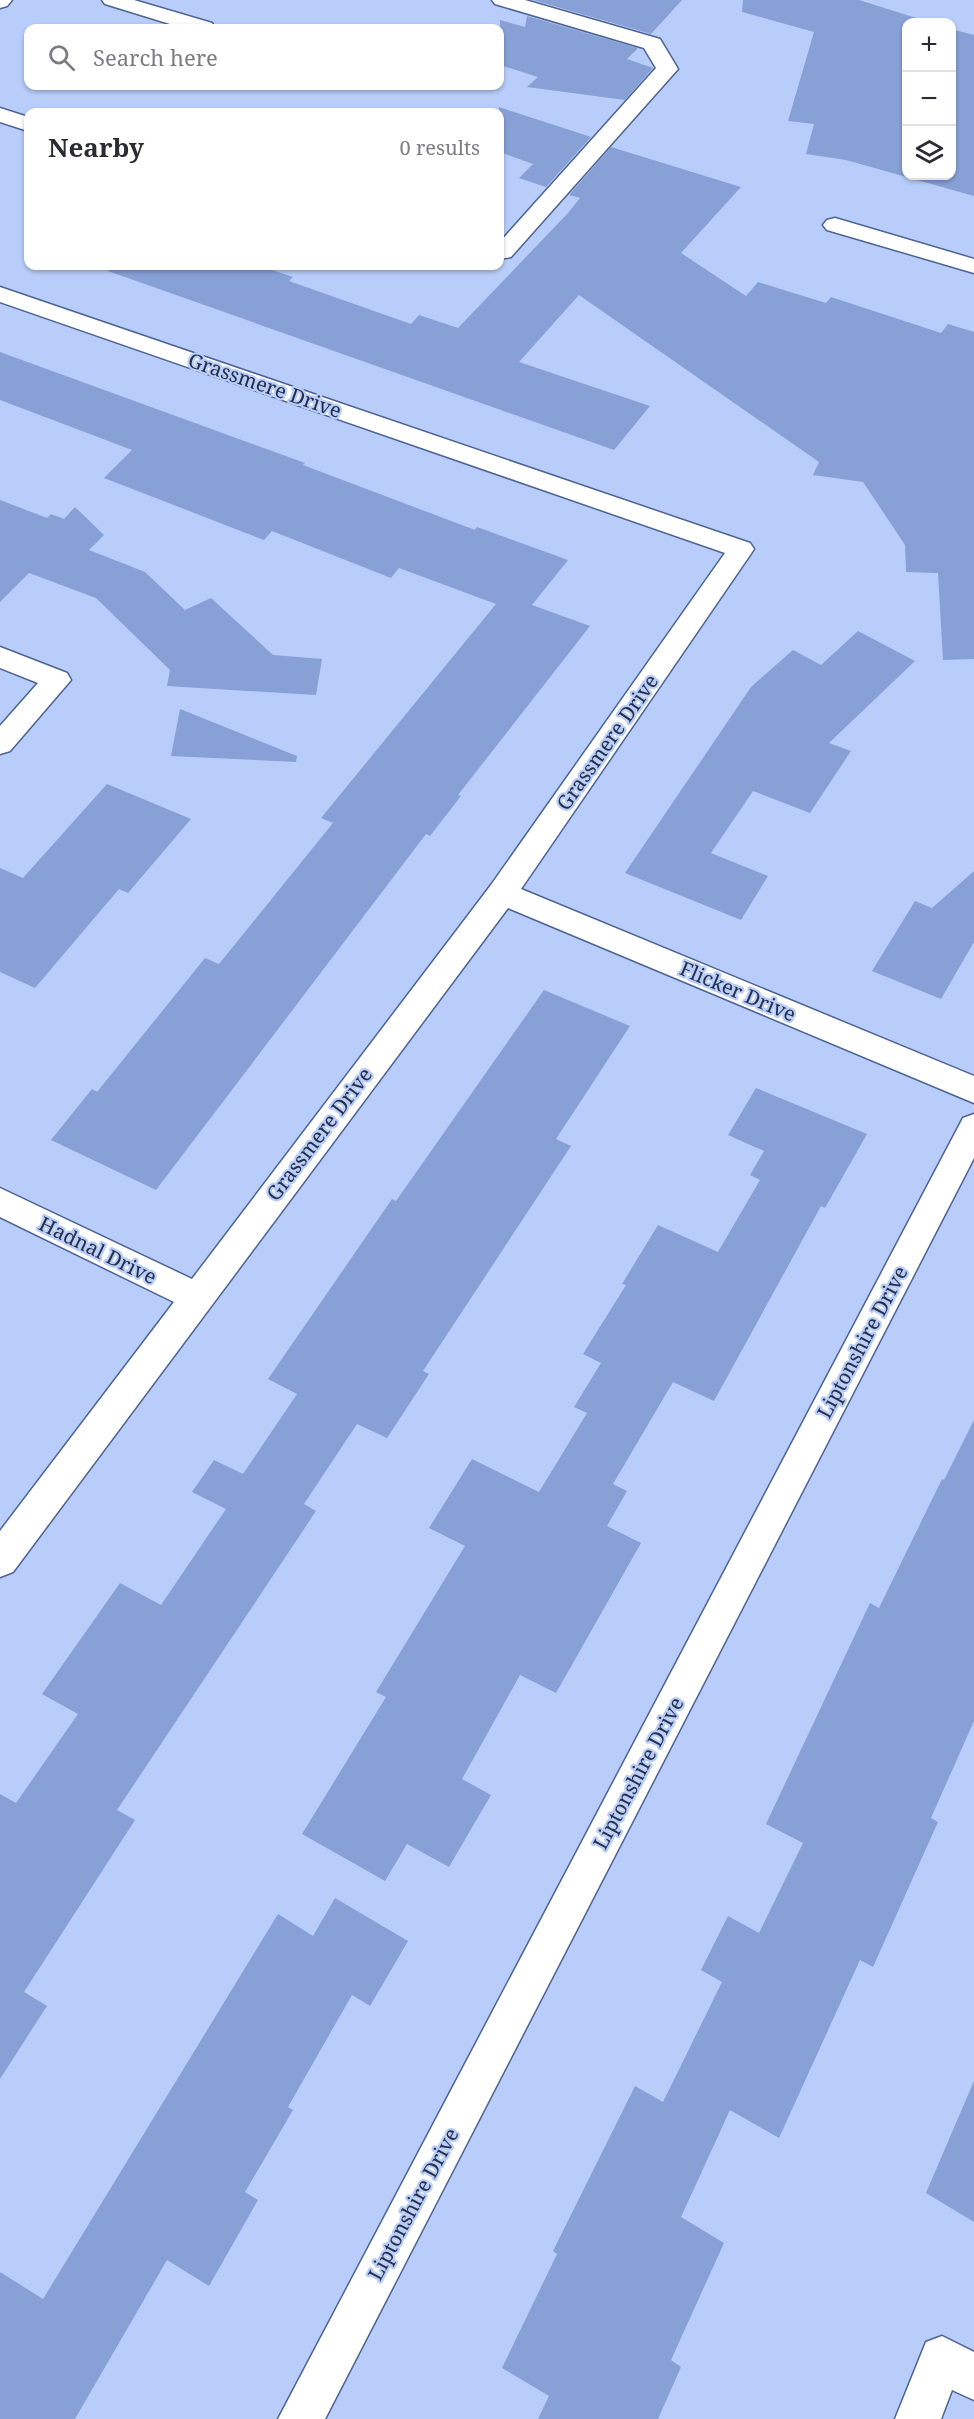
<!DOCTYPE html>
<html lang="en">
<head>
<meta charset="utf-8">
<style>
	body { margin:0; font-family:"Noto Serif",serif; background:#f7f7f7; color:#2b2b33 }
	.controls { position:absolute; right:18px; top:18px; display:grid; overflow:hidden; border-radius:12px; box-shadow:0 2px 4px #0004 }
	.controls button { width:54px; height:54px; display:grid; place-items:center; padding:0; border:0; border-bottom:2px solid #e1e1e2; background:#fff; color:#2b2b33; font:30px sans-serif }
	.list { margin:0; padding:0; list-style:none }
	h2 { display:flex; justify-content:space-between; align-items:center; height:78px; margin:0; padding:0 24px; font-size:26px }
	h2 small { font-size:20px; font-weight:400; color:#7c7c81 }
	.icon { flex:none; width:33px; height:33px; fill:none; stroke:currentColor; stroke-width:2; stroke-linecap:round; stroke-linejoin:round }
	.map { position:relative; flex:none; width:974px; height:2419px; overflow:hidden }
	.search { position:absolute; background:#fff; box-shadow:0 2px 4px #0004; left:24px; top:24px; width:480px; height:66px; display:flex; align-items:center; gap:15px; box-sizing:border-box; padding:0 21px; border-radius:12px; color:#7c7c81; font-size:22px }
	.panel { position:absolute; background:#fff; box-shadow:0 2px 4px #0004; left:24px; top:108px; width:480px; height:162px; border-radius:12px }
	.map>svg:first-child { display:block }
	.building { fill:#87a0d6 }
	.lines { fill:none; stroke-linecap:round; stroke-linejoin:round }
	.minor-casing { stroke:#4d6395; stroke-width:3 }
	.minor { fill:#fff; fill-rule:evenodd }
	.labels { text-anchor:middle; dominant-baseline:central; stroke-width:4.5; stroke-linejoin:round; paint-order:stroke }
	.street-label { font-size:20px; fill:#262f46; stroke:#b8cdfa }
</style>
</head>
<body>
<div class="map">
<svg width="974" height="2419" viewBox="0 0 974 2419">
	<rect width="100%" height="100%" fill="#b8cdfa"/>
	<path class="building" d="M 533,0 L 682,0 L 651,34 Z
		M 743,0 L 859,0 L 929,22 L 906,22 L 906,176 L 951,176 L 951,29 L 974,35 L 974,196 L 846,160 L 806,154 L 814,124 L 788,121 L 814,32 L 742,12 Z
		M 527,16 L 638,48 L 627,59 L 653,68 L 625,100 L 527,87 L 538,77 L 500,65 L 500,20 L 525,27 Z
		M 499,107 L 591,137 L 546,187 L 519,178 L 533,164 L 500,152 Z
		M 611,147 L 741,187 L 681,253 L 746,296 L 758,282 L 826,303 L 831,297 L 941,333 L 948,324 L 974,332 L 974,659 L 943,660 L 938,573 L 906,572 L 905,545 L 863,482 L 813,475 L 819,462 L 579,295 L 519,362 L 650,406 L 614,450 L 108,271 L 109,266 L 260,266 L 293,277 L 289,281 L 411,324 L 419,315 L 458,328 L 568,213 L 580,198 L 569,195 Z
		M 0,352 L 305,463 L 303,465 L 475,530 L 477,527 L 568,560 L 532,605 L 590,626 L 458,795 L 461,796 L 430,836 L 426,834 L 156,1190 L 51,1140 L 92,1089 L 97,1092 L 205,958 L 219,964 L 333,823 L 321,818 L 496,604 L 399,568 L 391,578 L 272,531 L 264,540 L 104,478 L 132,450 L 0,400 Z
		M 0,500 L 47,518 L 51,514 L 64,519 L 75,507 L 104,535 L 89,550 L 145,572 L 185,610 L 211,598 L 273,655 L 322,659 L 316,695 L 167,686 L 170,670 L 96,598 L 29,573 L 0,602 Z
		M 858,631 L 915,661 L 829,743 L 851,751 L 810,813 L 753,791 L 711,853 L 768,876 L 741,920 L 625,873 L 751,687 L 793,650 L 821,665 Z
		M 180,709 L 297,756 L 296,762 L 171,756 Z
		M 107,784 L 191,819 L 128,893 L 119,889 L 35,988 L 0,972 L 0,868 L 23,878 Z
		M 974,871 L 974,942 L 941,999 L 872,971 L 915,901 L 932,908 Z
		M 544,990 L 630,1026 L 556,1139 L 571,1146 L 423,1371 L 429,1374 L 387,1438 L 357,1424 L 304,1504 L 316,1511 L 117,1810 L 135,1820 L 24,1992 L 47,2006 L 0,2079 L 0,1794 L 16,1803 L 78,1714 L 42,1694 L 120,1583 L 161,1605 L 226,1509 L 192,1492 L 214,1460 L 243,1474 L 297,1394 L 268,1379 L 392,1199 L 396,1201 Z
		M 756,1088 L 867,1134 L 825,1208 L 821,1206 L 714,1401 L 673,1382 L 613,1484 L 627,1491 L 607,1526 L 641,1543 L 556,1693 L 520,1675 L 462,1779 L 491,1795 L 449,1867 L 407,1844 L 385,1881 L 302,1834 L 386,1697 L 376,1692 L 465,1546 L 429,1528 L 472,1459 L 539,1492 L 587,1413 L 574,1407 L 601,1363 L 583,1354 L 626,1285 L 622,1284 L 658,1225 L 718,1252 L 760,1180 L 750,1175 L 764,1151 L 728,1135 Z
		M 974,1420 L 974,1721 L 931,1818 L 938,1822 L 873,1967 L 860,1960 L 779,2138 L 730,2110 L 681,2217 L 724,2243 L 671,2360 L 681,2367 L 658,2419 L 538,2419 L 549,2396 L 502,2368 L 557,2254 L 553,2251 L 635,2086 L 663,2102 L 722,1982 L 701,1970 L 728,1916 L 759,1933 L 803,1843 L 766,1824 L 870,1603 L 879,1608 L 942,1479 L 944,1480 Z
		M 335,1898 L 408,1941 L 370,2006 L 352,1995 L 288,2107 L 293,2110 L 245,2192 L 258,2200 L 209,2286 L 167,2260 L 75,2419 L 0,2419 L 0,2272 L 43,2299 L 278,1914 L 313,1936 Z
		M 974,2081 L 974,2222 L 926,2193 Z"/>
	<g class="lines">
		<g class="minor-casing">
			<path id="minor" d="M 0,0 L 12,0 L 7,6 L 0,8 Z
				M 102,0 L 134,0 L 212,23 L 215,28 L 183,28 L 105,4 Z
				M 492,0 L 525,0 L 660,39 L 678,69 L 511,257 L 500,259 L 500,242 L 656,68 L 644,48 L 495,4 Z
				M 0,108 L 28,117 L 28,131 L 0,122 Z
				M 835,218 L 974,259 L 974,273 L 827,230 L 823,225 L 827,220 Z
				M 0,287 L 750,543 L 754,549 L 750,555 L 521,889 L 974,1076 L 974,1103 L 508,908 L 13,1572 L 0,1577 L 0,1531 L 174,1302 L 0,1217 L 0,1188 L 192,1279 L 491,885 L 725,553 L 0,302 Z
				M 0,647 L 67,673 L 71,680 L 10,751 L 0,754 L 0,726 L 38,683 L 0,668 Z
				M 974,1114 L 974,1158 L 325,2419 L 278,2419 L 963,1118 Z
				M 942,2336 L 974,2352 L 974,2400 L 952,2390 L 941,2419 L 895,2419 L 926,2342 Z"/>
		</g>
		<use href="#minor" class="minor"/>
	</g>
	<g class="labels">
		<g class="street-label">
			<text transform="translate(265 385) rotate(19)">Grassmere Drive</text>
			<text transform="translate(607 742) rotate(-55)">Grassmere Drive</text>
			<text transform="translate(738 991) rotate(23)">Flicker Drive</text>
			<text transform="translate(319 1134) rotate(-53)">Grassmere Drive</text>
			<text transform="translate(98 1250) rotate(26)">Hadnal Drive</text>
			<text transform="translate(862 1342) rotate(-62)">Liptonshire Drive</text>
			<text transform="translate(638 1773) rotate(-62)">Liptonshire Drive</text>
			<text transform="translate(413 2204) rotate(-62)">Liptonshire Drive</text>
		</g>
	</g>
</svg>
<div class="controls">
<button>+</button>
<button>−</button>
<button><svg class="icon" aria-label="layers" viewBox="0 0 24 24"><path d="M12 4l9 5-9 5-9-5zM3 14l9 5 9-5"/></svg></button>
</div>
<div class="search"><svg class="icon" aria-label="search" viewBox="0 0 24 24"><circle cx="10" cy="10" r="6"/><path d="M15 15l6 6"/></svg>Search here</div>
<section class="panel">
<h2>Nearby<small>0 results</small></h2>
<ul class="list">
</ul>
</section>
</div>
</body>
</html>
